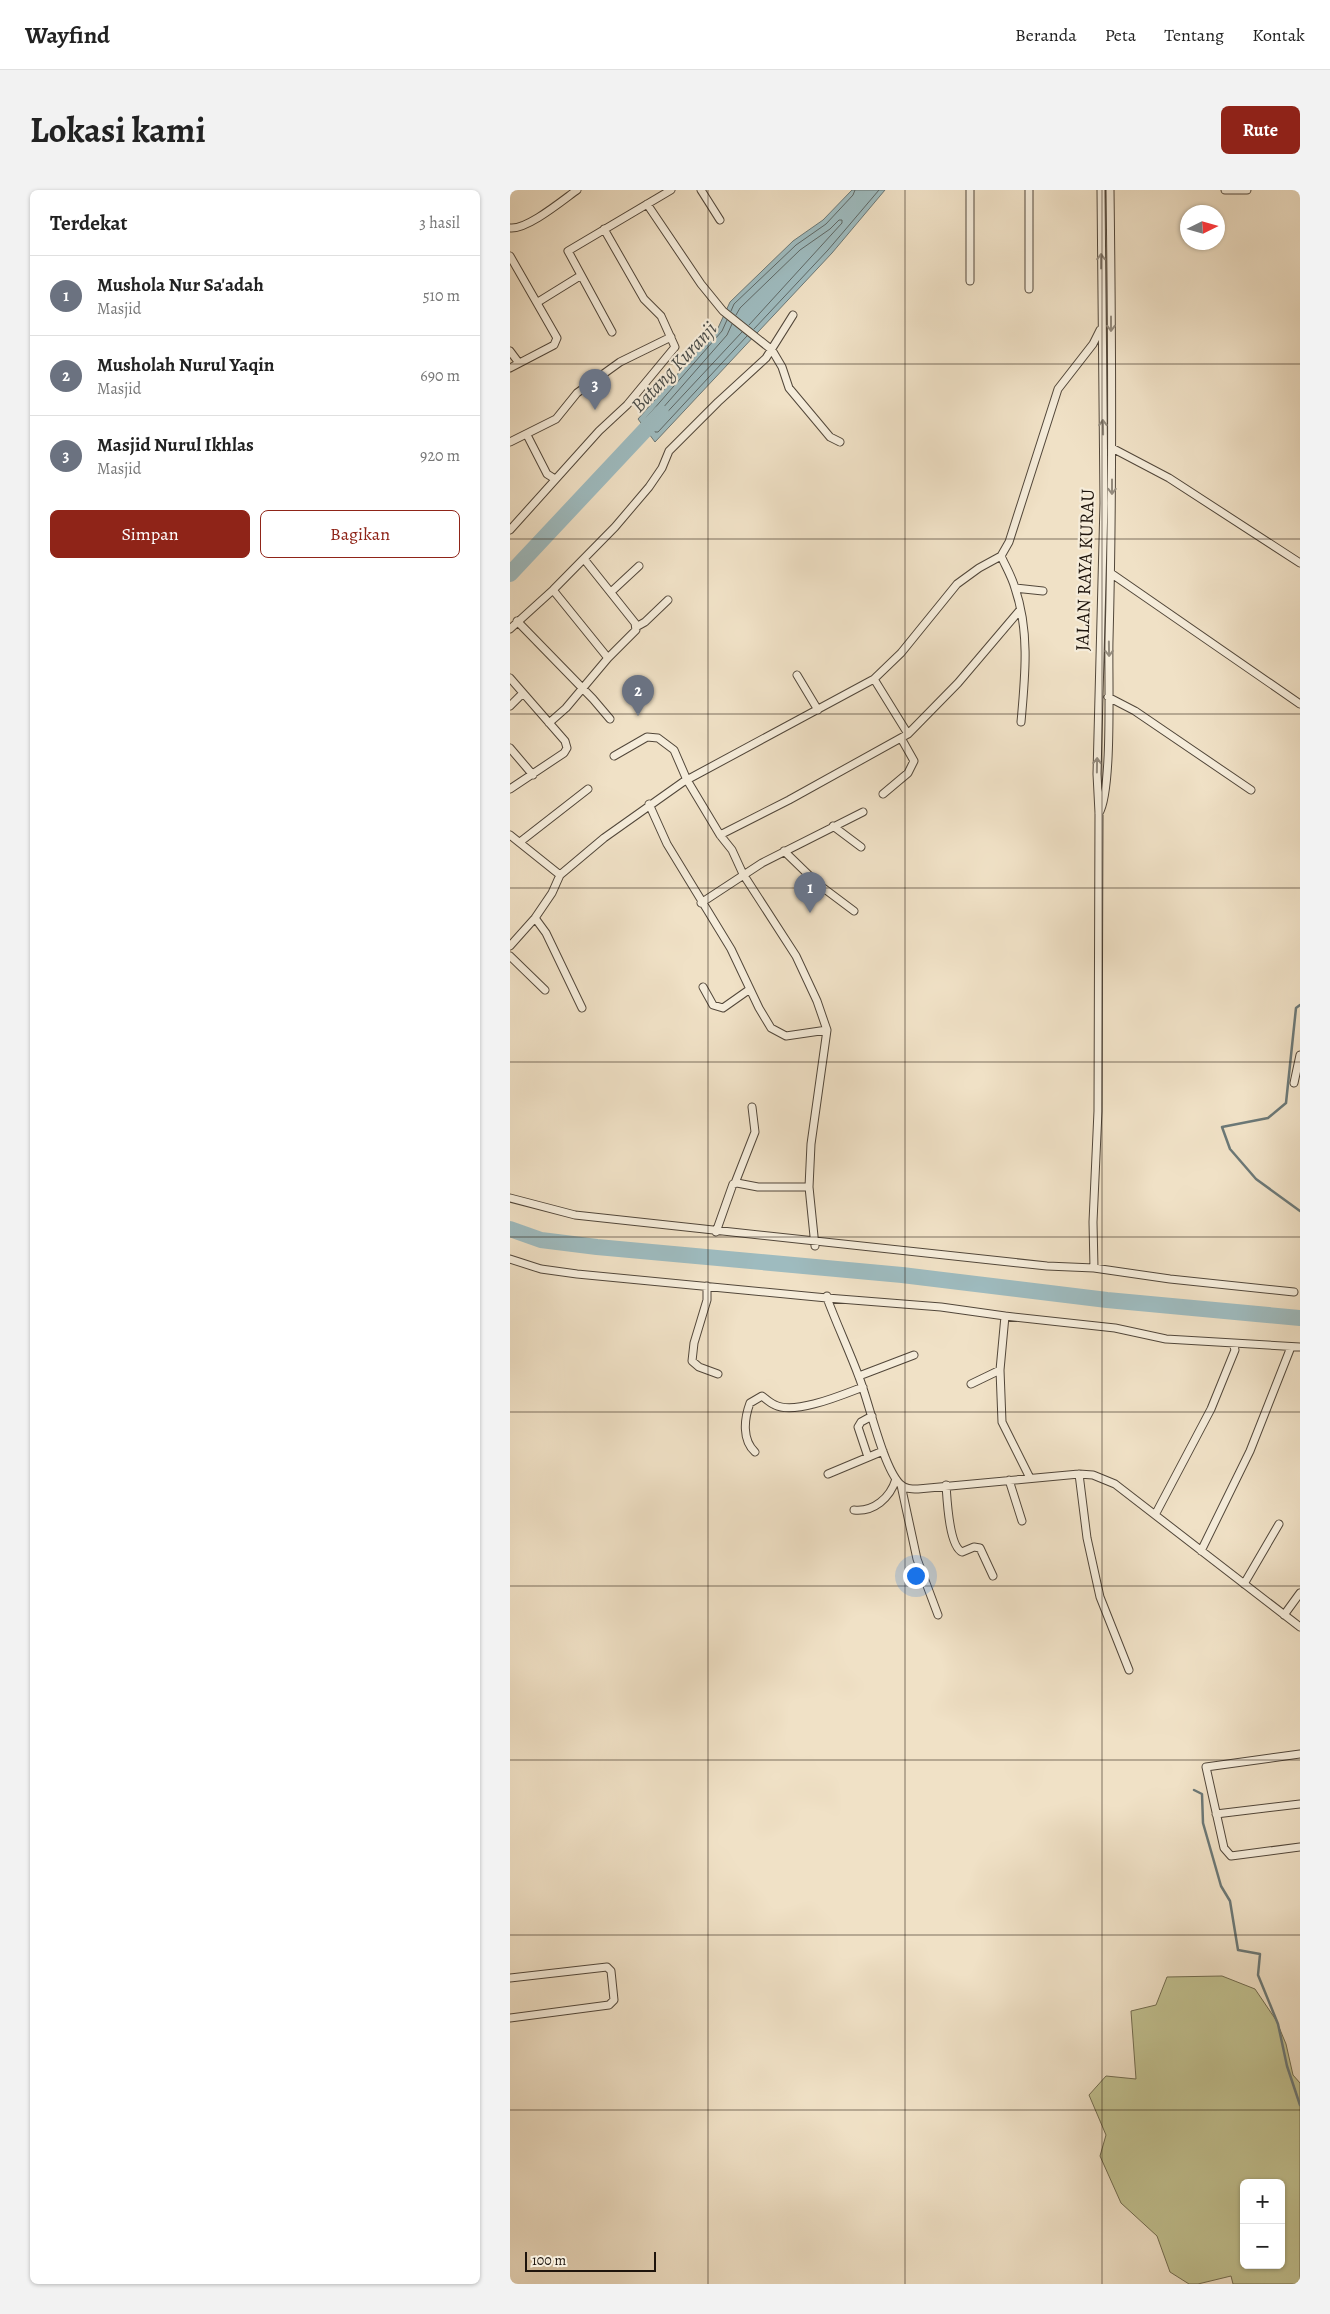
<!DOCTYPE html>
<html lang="id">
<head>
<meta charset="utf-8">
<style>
	body { margin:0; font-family:Alegreya,serif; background:#f2f2f2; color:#222 }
	.controls { position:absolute; right:15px; bottom:15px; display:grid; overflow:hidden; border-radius:8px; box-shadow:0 1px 4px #0004 }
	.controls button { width:45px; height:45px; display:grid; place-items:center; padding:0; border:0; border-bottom:1px solid #e0e0e0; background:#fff; color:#222; font:25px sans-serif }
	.compass { position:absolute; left:670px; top:15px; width:45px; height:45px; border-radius:50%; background:#fff; box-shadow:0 1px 4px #0004; rotate:85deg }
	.scale { position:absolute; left:15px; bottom:12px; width:131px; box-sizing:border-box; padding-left:5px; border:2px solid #1e140c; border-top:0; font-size:14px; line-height:18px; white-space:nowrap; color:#1e140c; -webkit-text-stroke:4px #f5ecda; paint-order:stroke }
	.you { position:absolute; left:405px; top:1385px; width:18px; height:18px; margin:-12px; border:4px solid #fff; border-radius:50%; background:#1a73e8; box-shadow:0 0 0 8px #1a73e833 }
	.badge { display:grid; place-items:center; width:32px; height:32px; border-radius:50%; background:#8f2418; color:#fff; font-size:16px; font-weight:700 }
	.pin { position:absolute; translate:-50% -41px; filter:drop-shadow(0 1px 2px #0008) }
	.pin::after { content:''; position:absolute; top:26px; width:18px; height:15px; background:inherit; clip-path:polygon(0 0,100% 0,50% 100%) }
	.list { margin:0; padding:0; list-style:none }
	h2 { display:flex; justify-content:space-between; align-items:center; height:65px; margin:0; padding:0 20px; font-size:21px }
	h2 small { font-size:16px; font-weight:400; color:#767676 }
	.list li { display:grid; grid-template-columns:32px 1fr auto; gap:15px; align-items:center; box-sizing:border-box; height:80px; padding:0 20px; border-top:1px solid #e0e0e0 }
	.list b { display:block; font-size:19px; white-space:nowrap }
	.list p { margin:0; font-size:16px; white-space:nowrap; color:#767676 }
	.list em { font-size:16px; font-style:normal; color:#767676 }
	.actions { display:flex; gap:10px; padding:15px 20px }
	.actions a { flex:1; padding:11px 0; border:1px solid #8f2418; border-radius:8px; text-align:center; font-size:18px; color:#8f2418 }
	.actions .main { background:#8f2418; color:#fff }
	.map { position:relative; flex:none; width:790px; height:2094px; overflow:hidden; border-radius:8px }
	header { display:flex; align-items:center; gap:30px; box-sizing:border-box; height:70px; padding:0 25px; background:#fff; border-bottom:1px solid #e0e0e0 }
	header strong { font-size:24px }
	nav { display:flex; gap:28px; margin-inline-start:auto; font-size:18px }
	.intro { display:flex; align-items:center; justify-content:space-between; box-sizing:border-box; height:120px; padding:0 30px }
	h1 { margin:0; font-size:35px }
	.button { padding:12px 22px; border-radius:8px; background:#8f2418; color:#fff; font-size:18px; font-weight:700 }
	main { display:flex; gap:30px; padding:0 30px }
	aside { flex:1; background:#fff; border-radius:8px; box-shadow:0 1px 4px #0004 }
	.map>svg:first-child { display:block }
	.green { fill:#c1c190; stroke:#706a4e; fill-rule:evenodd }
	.water { fill:#9ebbbf; stroke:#6b7877 }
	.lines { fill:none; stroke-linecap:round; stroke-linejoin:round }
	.shore { stroke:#5e6866; stroke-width:1 }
	.stream { stroke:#6b7877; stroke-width:2.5 }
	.river { stroke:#9ebbbf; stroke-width:16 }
	.minor-casing { stroke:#52473a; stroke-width:9 }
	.minor { stroke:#f5ecda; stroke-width:7 }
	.oneway { stroke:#948b7d }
	.grid { fill:none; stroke:#1e140c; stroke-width:1; stroke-opacity:0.55 }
	.labels { text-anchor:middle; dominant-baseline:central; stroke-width:4.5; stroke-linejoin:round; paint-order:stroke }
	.street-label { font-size:19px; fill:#1e140c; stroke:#f5ecda }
	.water-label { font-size:20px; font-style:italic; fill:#4b4e4b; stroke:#f5ecda }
</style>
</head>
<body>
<header>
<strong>Wayfind</strong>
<nav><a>Beranda</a><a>Peta</a><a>Tentang</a><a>Kontak</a></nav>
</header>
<div class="intro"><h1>Lokasi kami</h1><a class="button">Rute</a></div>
<main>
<aside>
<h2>Terdekat<small>3 hasil</small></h2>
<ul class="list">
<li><span class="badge" style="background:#6b7280">1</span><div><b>Mushola Nur Sa'adah</b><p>Masjid</p></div><em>510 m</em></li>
<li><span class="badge" style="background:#6b7280">2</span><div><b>Musholah Nurul Yaqin</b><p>Masjid</p></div><em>690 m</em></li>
<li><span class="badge" style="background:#6b7280">3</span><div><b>Masjid Nurul Ikhlas</b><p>Masjid</p></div><em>920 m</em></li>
</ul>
<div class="actions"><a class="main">Simpan</a><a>Bagikan</a></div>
</aside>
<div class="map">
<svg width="790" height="2094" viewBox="0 0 790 2094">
	<rect width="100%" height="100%" fill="#f0e1c6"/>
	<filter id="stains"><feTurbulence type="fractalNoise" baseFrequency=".004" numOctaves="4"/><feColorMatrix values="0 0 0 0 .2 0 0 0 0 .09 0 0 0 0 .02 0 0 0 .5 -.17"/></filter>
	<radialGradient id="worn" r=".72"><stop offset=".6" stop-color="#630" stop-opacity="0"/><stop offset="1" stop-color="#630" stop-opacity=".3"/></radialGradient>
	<path class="green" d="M 712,1786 L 745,1799 L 766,1830 L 776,1854 L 783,1885 L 790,1893 L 790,2094 L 723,2094 L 721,2086 L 688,2094 L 679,2094 L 660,2082 L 647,2046 L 611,2013 L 590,1966 L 596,1945 L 579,1905 L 596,1886 L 626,1889 L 621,1821 L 646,1815 L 657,1787 ZM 734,1993 L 771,1993 L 771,2075 L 734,2075 Z"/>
	<path class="water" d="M 342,0 L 375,0 L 322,63 L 145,252 L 128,229 L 208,138 L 220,112 L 283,51 L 313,30 Z"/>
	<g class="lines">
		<path class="shore" d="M 221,121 L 224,114 L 286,55 L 316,34 L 343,5 L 345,0
			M 226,125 L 230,118 L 290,60 L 320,39 L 329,30 L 332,30 L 332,33 L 239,135
			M 217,130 L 212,141 L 136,228 L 145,242 L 148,242 L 237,146
			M 222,134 L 217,145 L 144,228 L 145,232 L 148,232 L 232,142
			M 244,139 L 318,60 L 369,0"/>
		<path class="stream" d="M 790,815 L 786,818 L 776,913 L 758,928 L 712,937 L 720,959 L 746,989 L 790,1021
			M 684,1600 L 692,1604 L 693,1633 L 711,1696 L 720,1711 L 728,1760 L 750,1764 L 748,1785 L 768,1834 L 777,1876 L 790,1915"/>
		<path class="river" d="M 0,384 L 151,223
			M 0,1039 L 31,1050 L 87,1057 L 392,1085 L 597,1110 L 790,1128"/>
		<g class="minor-casing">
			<path id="minor" d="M 191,0 L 210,30
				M 715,0 L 737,0
				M 137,14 L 191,94 L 213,121 L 262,160 L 272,177 L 279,198 L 320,247 L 330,252
				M 0,38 C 17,40 53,10 67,0
				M 0,66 L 47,148 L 44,155 L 0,178
				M 460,91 L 460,0
				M 519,99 L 519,0
				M 28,112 L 70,86
				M 102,142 L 58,61 L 161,0
				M 0,161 L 9,173
				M 17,245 L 37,284 L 45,289
				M 0,252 L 46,229 L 67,203 L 110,172 L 161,147
				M 602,258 L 659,288 L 790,373
				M 0,340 L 89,241 L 117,215 L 165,157 L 151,126 L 134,109 L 94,39
				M 491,366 C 496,377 502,387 505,398 C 520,442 515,487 511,532
				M 602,384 L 790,514
				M 505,398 L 533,401
				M 43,400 L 98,468
				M 101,402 L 129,376
				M 7,431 L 83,509 L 100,529
				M 126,437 L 135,432 L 158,410
				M 0,439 L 43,400 L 105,337 L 139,297 L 152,278 L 159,261 L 208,212 L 256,168 L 283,125
				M 287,485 L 308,520
				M 0,488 L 55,551 L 57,558 L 54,563 L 0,599
				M 364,489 L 398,544
				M 598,507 L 625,521 L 741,600
				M 0,516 L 13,503
				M 39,533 L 56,518 L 98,468 L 126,440 L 125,433 L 74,369
				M 0,558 L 23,585
				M 104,566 L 137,547 L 148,548 L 164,560 L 177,590 L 210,645 L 222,660 L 233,684 L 286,766 L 307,811 L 317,840 L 301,954 L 299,997 L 305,1056
				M 373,604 L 398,583 L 404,571 L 391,548
				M 139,614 L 157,654 L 221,759 L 249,818 L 261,838 L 276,846 L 317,840
				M 589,623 C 603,601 598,483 599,450 C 603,300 602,150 600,0
				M 323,636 L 351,657
				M 0,645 L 50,685
				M 210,645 L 279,610 L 398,544 L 448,493 L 510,420
				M 10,652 L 78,599
				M 274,661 L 308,694 L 344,721
				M 191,713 L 252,673 L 353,622
				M 25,728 L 36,743 L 72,818
				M 0,756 L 25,728 L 42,703 L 50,685 L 94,648 L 173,592 L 364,489 L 391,463 L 447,394 L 469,378 L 491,366 L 499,352 L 548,199 L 583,154 L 590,140
				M 0,766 L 35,800
				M 193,797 L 203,815 L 213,818 L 240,799
				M 784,893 L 790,865
				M 225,993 L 245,942 L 242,917
				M 0,1008 L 65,1025 L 537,1076 L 584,1078 L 660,1089 L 784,1102
				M 206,1042 L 223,994 L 227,993 L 248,997 L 299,997
				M 0,1069 L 31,1079 L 67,1084 L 317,1108 C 327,1135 339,1160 349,1187 C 359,1212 373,1277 390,1294 C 395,1299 401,1299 408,1299 L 569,1284 L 583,1285 L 605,1294 L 790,1437
				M 584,1078 L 583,1032 L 588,921 L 589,623 L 587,584 L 594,313 L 591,0
				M 197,1096 L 197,1110 L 184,1153 L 182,1171 L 189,1177 L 208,1184
				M 317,1106 L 317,1108 L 431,1117 L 495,1126 L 490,1180 L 492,1232 L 520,1288
				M 495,1126 L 605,1138 L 656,1149 L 790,1157
				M 349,1186 L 404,1165
				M 461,1194 L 490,1180
				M 245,1262 C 232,1250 234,1229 240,1213 L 252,1206 C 256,1209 260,1213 265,1215 C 285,1225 332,1205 353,1197
				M 358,1267 L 348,1237 L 351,1232 L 362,1226
				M 318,1284 L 373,1261
				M 569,1284 L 577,1348 L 590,1407 L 619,1480
				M 499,1290 L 512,1331
				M 391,1295 L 407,1369 L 428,1425
				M 436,1295 C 437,1309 439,1356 452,1362 L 464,1357 L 470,1358 L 483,1386
				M 344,1320 C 364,1322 380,1308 386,1289
				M 645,1325 L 701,1219 L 725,1160 L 723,1153
				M 691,1361 L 740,1261 L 781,1157
				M 734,1394 L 769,1334
				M 774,1425 L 790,1403
				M 790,1564 L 696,1577 L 714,1658 L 721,1666 L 790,1657
				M 706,1624 L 790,1614
				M 0,1788 L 97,1777 L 101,1781 L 104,1810 L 99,1815 L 0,1828"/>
		</g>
		<use href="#minor" class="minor"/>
	</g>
	<defs><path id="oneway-shaft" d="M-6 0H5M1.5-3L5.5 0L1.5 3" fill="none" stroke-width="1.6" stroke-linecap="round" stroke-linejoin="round" transform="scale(1.25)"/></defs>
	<g class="oneway">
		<use href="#oneway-shaft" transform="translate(591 71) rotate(-90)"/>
		<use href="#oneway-shaft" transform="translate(601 134) rotate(90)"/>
		<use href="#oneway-shaft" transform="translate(593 237) rotate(-91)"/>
		<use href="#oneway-shaft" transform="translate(602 297) rotate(90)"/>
		<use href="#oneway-shaft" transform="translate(599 459) rotate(89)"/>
		<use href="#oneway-shaft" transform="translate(587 575) rotate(-89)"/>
	</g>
	<path class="grid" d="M 198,0 L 198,2094M 395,0 L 395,2094M 592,0 L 592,2094M 0,174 L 790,174M 0,349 L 790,349M 0,524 L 790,524M 0,698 L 790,698M 0,872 L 790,872M 0,1047 L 790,1047M 0,1222 L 790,1222M 0,1396 L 790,1396M 0,1570 L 790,1570M 0,1745 L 790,1745M 0,1920 L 790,1920"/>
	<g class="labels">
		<g class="street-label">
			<text transform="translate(575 380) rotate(-88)">JALAN RAYA KURAU</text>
		</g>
		<g class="water-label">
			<text transform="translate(164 177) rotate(-47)">Batang Kuranji</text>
		</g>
	</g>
	<rect width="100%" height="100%" filter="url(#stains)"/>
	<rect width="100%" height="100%" fill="url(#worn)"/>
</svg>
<div class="controls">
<button>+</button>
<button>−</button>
</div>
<svg class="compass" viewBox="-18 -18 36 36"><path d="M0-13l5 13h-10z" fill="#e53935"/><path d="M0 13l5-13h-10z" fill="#767676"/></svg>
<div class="scale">100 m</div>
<div class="you"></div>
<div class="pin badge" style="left:300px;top:723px;background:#6b7280">1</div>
<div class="pin badge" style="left:128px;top:526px;background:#6b7280">2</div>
<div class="pin badge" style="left:85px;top:220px;background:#6b7280">3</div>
</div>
</main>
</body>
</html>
